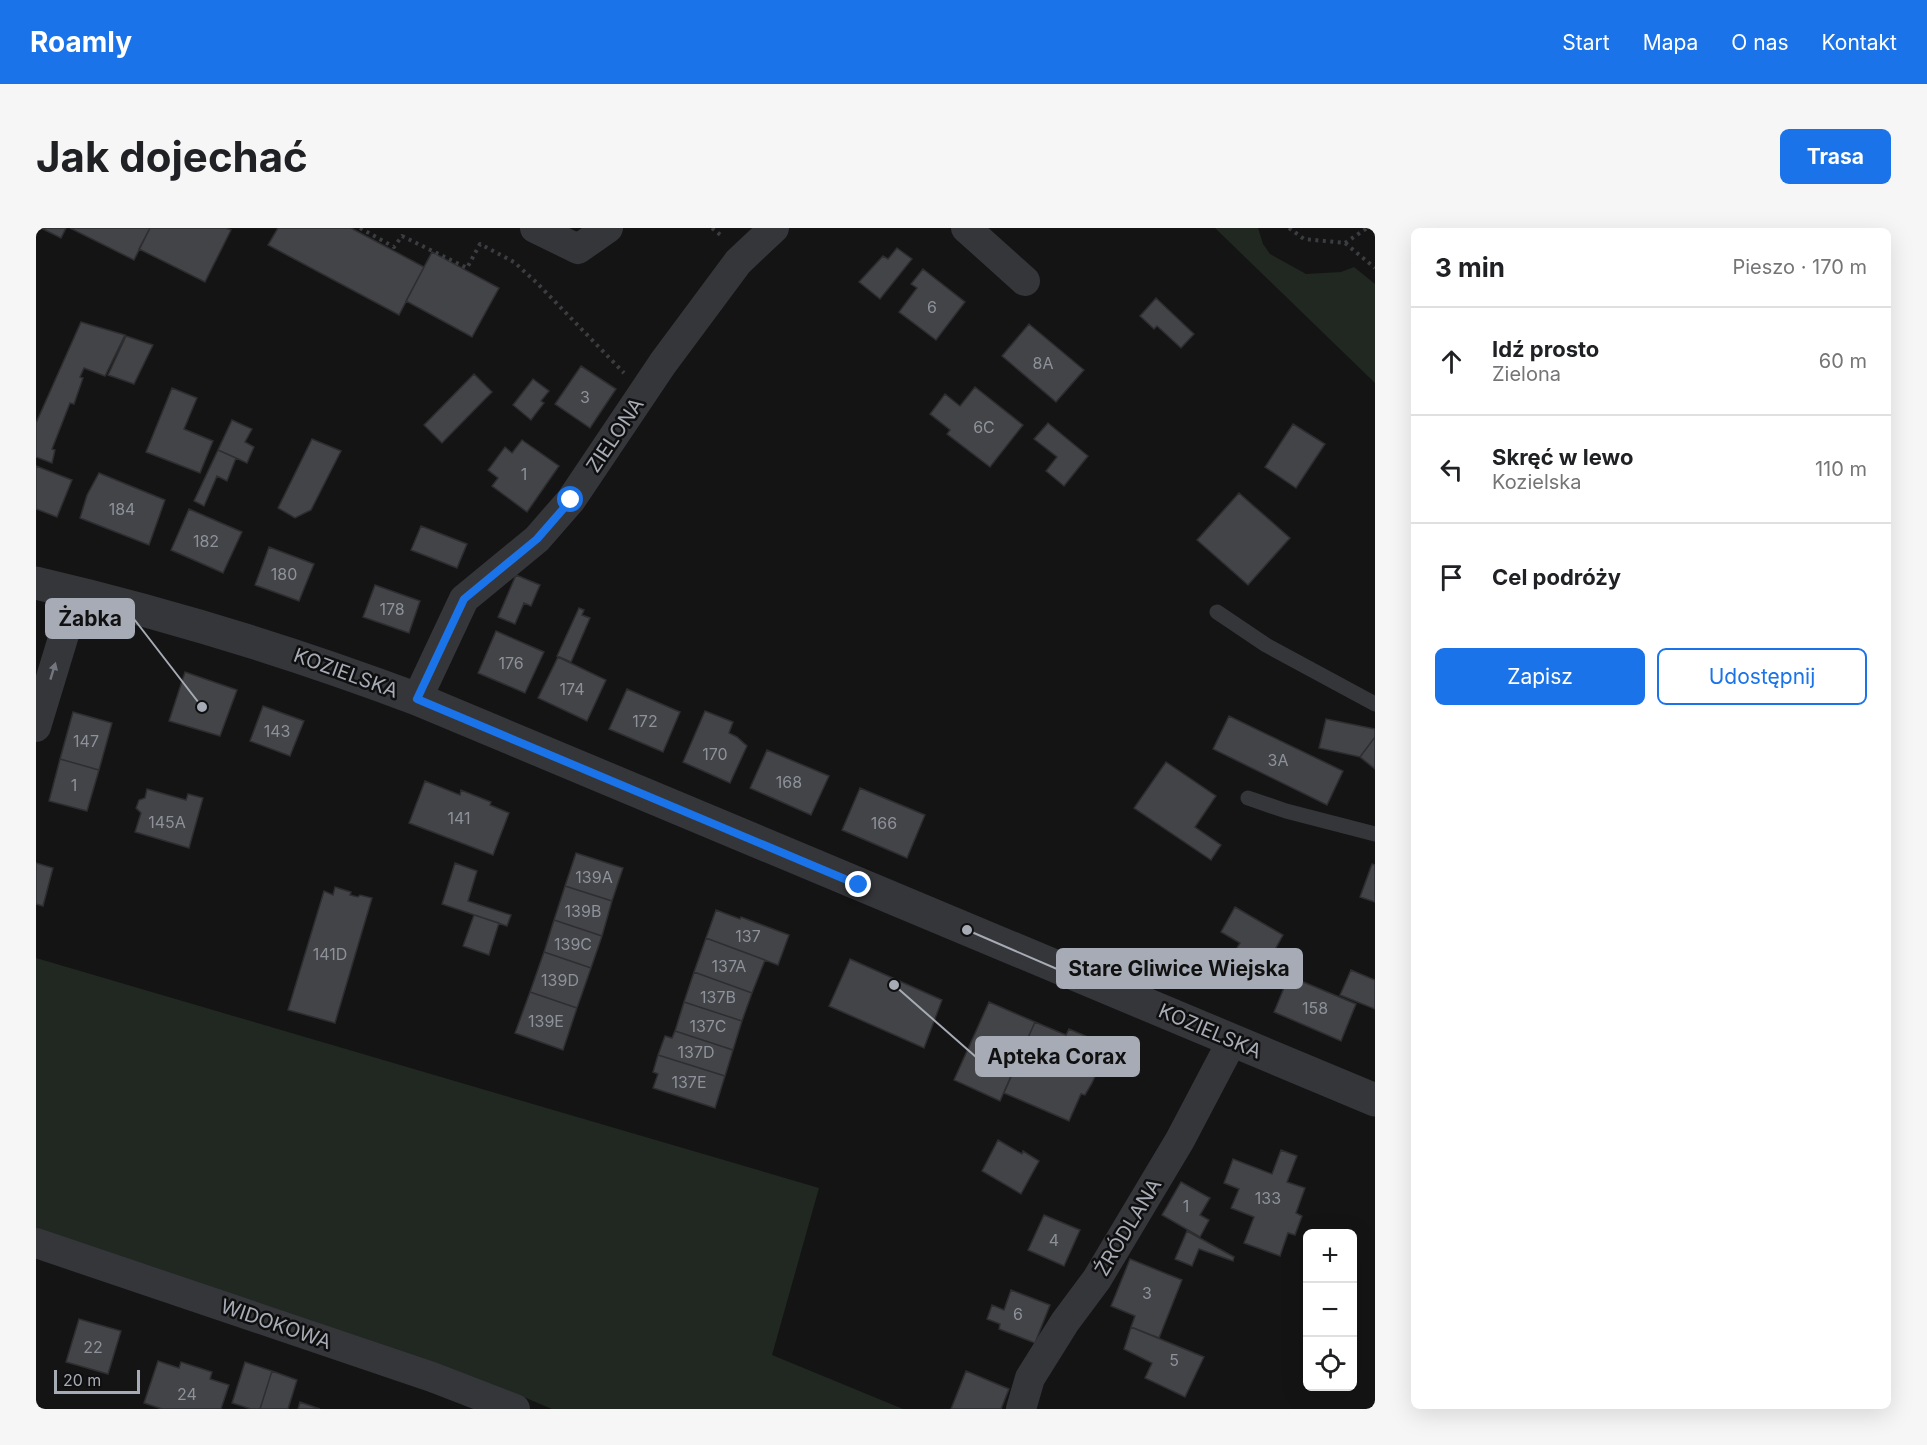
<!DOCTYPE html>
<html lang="pl">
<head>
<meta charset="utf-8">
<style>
	body { margin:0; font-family:Inter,sans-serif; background:#f6f6f6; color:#202124 }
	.controls { position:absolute; right:18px; bottom:18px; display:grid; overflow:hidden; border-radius:9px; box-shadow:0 6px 24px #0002 }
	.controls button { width:54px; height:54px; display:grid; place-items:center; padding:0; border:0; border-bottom:2px solid #e0e0e0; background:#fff; color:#202124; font:30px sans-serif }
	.scale { position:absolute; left:18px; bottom:15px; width:86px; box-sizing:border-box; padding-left:6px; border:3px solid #a6abb5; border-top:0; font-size:16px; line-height:21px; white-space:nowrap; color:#a6abb5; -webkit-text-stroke:4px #0f0f10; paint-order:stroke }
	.stop { position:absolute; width:18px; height:18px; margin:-14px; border:4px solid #1a73e8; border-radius:50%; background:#fff }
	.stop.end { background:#1a73e8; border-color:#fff; box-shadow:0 2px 6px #0008 }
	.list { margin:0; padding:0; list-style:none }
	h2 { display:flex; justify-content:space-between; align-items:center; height:78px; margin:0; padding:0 24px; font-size:26px }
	h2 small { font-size:20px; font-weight:400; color:#757577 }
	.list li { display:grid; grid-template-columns:39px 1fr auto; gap:18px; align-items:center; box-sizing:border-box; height:108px; padding:0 24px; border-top:2px solid #e0e0e0 }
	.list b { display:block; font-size:22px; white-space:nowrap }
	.list p { margin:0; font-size:20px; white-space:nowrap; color:#757577 }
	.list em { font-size:20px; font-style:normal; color:#757577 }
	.actions { display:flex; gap:12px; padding:18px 24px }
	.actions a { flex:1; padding:14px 0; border:2px solid #1a73e8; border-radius:9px; text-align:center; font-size:21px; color:#1a73e8 }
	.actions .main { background:#1a73e8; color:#fff }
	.icon { flex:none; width:33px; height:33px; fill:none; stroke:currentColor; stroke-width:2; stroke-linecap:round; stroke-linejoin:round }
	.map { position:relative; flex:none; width:1339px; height:1181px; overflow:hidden; border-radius:9px }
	header { display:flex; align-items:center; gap:36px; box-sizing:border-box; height:84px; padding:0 30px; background:#1a73e8; color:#fff }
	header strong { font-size:28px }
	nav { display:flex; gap:33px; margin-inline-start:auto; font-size:21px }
	.intro { display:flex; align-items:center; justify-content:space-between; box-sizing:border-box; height:144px; padding:0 36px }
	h1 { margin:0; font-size:42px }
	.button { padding:15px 27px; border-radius:9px; background:#1a73e8; color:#fff; font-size:21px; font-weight:700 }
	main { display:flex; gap:36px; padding:0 36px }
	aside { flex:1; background:#fff; border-radius:9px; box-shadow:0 6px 24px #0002 }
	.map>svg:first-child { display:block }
	.green { fill:#202821 }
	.building { fill:#434448; stroke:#2e2e31; stroke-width:1.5 }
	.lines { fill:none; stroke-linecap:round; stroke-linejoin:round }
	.path { stroke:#3b3d41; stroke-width:4; stroke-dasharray:3 4.5; stroke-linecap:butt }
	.service { stroke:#35363a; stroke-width:15 }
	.minor { stroke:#35363a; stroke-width:30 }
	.tertiary { stroke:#35363a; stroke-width:33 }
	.oneway { fill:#73767e }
	.route { stroke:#1a73e8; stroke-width:8 }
	.labels { text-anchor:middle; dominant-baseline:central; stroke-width:5; stroke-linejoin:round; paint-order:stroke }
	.number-label { font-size:16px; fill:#8d919a }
	.street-label { font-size:20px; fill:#a6abb5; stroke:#0f0f10 }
	.leader { fill:none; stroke:#a6abb5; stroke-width:2 }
	.callout-dot { fill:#a6abb5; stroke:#0f0f10; stroke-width:2 }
	.callout { fill:#a6abb5; stroke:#a6abb5; stroke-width:2 }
	.callout-label { font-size:21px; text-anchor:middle; font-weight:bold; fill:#111 }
</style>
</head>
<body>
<header>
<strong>Roamly</strong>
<nav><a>Start</a><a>Mapa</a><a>O nas</a><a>Kontakt</a></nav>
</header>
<div class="intro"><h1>Jak dojechać</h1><a class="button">Trasa</a></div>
<main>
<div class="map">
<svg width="1339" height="1181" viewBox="0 0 1339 1181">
	<rect width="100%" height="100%" fill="#141415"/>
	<path class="green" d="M 1179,0 L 1222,0 L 1227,16 L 1234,26 L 1270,46 L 1305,44 L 1318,39 L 1339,56 L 1339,155 Z
		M 0,730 L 783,960 L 736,1127 L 867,1181 L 516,1181 L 490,1170 L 189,1069 L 0,1002 Z"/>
	<path class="building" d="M 5,0 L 30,0 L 25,10 Z
		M 34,0 L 114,0 L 98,32 Z
		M 114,0 L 190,0 L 195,2 L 169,54 L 103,21 Z
		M 242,0 L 315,0 L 388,39 L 363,87 L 232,17 Z
		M 861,20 L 876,31 L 844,71 L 823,54 L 847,28 L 852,31 Z
		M 396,24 L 463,60 L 436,109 L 370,73 Z
		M 887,41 L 929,74 L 900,112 L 863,84 L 881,60 L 875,56 Z
		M 1120,70 L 1158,106 L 1145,120 L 1121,98 L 1118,101 L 1104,88 Z
		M 45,94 L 89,107 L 69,148 L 48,140 L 44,149 L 47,150 L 38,176 L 34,175 L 16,221 L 19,222 L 16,235 L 0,229 L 0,195 Z
		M 993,96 L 1048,142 L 1020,174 L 966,128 Z
		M 90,108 L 117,117 L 98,156 L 72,147 Z
		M 545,138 L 580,161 L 554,200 L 519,176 Z
		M 438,146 L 456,164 L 406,215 L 388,197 Z
		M 497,151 L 513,163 L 505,173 L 508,175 L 495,192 L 477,177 Z
		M 939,159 L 987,197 L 954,239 L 911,206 L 914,202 L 894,186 L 909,166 L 924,178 Z
		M 136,160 L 161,170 L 148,201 L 177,213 L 164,245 L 110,224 Z
		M 196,192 L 216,201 L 209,214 L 218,219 L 211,235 L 182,222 Z
		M 1012,195 L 1052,228 L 1028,258 L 1010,243 L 1021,229 L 998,211 Z
		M 1257,196 L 1289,216 L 1260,260 L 1229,239 Z
		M 276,211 L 305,223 L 275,282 L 259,290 L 242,280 Z
		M 486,212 L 523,238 L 491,284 L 456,258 L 462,250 L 452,242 L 469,219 L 476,225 Z
		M 182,222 L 200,230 L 191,253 L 181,248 L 168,278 L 158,273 Z
		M 0,238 L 36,252 L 21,289 L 0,281 Z
		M 63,245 L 129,272 L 113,317 L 44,290 L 51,267 Z
		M 1203,265 L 1254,310 L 1212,357 L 1161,312 Z
		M 153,281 L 206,304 L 187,345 L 135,322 Z
		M 385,298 L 431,316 L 421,340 L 375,322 Z
		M 233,319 L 278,336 L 263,373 L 219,357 Z
		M 480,347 L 504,357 L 495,378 L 488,375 L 479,396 L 462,389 Z
		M 339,357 L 384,373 L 373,405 L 327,389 Z
		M 543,380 L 548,382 L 546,387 L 554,390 L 535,434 L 521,428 Z
		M 460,403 L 508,424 L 489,465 L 442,445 Z
		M 522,429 L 570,452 L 551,493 L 502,470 Z
		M 149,444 L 201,462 L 184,508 L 133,493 Z
		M 591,461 L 644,484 L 627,524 L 573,501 Z
		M 227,478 L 268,493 L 254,528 L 214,513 Z
		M 669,483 L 697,494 L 693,505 L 701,509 L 711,518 L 694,555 L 647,534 Z
		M 37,484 L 76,495 L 63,542 L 24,531 Z
		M 1193,488 L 1307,543 L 1291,577 L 1177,521 Z
		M 1290,491 L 1339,501 L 1339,509 L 1324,529 L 1283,520 Z
		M 1339,509 L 1339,541 L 1324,529 Z
		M 731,522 L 793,548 L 775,587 L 714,560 Z
		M 24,531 L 63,542 L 51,583 L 13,573 Z
		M 1130,534 L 1180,568 L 1159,599 L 1185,617 L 1175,632 L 1098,580 Z
		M 389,553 L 424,567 L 425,562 L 455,574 L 454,577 L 473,585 L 457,627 L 373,595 Z
		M 824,560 L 889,587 L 871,630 L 806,602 Z
		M 111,561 L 150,572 L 152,566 L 167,570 L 153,620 L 99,604 L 105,585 L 100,580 L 103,572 L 109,570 Z
		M 540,625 L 587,640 L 576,673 L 529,658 Z
		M 0,635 L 17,640 L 7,678 L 0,676 Z
		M 419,635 L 441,643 L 432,673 L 475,687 L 471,698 L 406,676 Z
		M 1336,636 L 1339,637 L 1339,674 L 1324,669 Z
		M 529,658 L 576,673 L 566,708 L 518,692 Z
		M 299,659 L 315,664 L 314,667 L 322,669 L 324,667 L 336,670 L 299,795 L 252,782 L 288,663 L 297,667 Z
		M 1199,679 L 1247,707 L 1232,734 L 1213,723 L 1208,731 L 1198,725 L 1204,715 L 1185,704 Z
		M 680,682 L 704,691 L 705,689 L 753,707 L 742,737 L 670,710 Z
		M 438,687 L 463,695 L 453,727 L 427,718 Z
		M 518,692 L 566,708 L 555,740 L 508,724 Z
		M 670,710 L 729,732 L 716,765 L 658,744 Z
		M 508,724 L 555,740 L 541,780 L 494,764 Z
		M 814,731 L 906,772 L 888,820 L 793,778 Z
		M 1315,742 L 1339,752 L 1339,781 L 1304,767 Z
		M 658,744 L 716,765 L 706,793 L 648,774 Z
		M 1253,748 L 1320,776 L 1305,813 L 1238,784 Z
		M 494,764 L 541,780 L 527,822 L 479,805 Z
		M 648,774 L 706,793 L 697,822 L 639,803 Z
		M 953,774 L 999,794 L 964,873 L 918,852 Z
		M 999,794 L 1030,807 L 1033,801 L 1073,818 L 1056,855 L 1049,867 L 1045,866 L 1033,893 L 968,865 Z
		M 639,803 L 697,822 L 689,848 L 622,827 L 629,808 L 636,810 Z
		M 622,827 L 689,848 L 679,880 L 617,860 L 622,846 L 617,844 Z
		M 962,912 L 986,926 L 987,923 L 1003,933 L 985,966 L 946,943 Z
		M 1245,922 L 1261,928 L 1251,954 L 1269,960 L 1260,985 L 1266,988 L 1259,1007 L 1252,1005 L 1244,1028 L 1208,1015 L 1218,989 L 1195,980 L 1203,961 L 1188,955 L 1197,931 L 1236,946 Z
		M 1145,954 L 1174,970 L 1164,987 L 1173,992 L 1164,1009 L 1126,987 Z
		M 1008,987 L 1044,1002 L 1028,1038 L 992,1022 Z
		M 1151,1003 L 1198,1029 L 1197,1033 L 1163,1021 L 1156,1038 L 1139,1031 Z
		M 1094,1031 L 1146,1052 L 1123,1110 L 1095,1099 L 1099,1088 L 1075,1078 Z
		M 975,1062 L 1014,1077 L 999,1115 L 963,1101 L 964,1096 L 951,1091 L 956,1077 L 968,1082 Z
		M 43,1091 L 85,1103 L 72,1146 L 30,1134 Z
		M 1095,1099 L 1168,1129 L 1149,1169 L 1109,1150 L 1116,1135 L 1088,1121 Z
		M 122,1133 L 143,1140 L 145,1134 L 176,1144 L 174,1151 L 193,1157 L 185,1181 L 126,1181 L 108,1175 Z
		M 209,1134 L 236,1143 L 224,1181 L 215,1181 L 196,1175 Z
		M 236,1143 L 261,1152 L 252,1181 L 224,1181 Z
		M 930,1143 L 973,1161 L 965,1181 L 915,1181 Z
		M 264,1174 L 284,1181 L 262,1181 Z"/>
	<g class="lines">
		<path class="path" d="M 324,0 L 358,19 L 366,8 L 431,40 L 444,16 L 478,34 L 501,55 L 588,145
			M 676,0 L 687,9
			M 1253,0 L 1268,11 L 1309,15 L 1339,40
			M 1309,15 L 1331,0"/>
		<path class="service" d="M 1181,384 L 1230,417 L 1339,476
			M 1212,570 L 1250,583 L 1339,606"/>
		<path class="minor" d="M 499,0 L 542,21 L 572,0
			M 930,0 L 989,53
			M 381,471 L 428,371 L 501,311 L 535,272 L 627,135 L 702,34 L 738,0
			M 0,499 L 41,364
			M 0,1015 L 396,1149 L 479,1181
			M 985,1181 L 994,1150 L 1029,1094 L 1061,1051 L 1144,912 L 1196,813"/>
		<path class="tertiary" d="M 0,355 C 129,385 256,424 381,471 L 1339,872"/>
	</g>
	<defs><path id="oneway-solid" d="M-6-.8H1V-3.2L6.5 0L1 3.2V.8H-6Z" transform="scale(1.5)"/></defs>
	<use class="oneway" href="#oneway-solid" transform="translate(17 443) rotate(-73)"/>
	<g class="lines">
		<path class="route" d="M 535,272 L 501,311 L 428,371 L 381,471 L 823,657"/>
	</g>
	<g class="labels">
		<g class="number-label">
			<text x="896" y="79">6</text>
			<text x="1007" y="135">8A</text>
			<text x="549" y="169">3</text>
			<text x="948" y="199">6C</text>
			<text x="488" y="246">1</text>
			<text x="86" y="281">184</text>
			<text x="170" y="313">182</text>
			<text x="248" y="346">180</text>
			<text x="356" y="381">178</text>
			<text x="475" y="435">176</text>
			<text x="536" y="461">174</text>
			<text x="609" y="493">172</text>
			<text x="241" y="503">143</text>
			<text x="50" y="513">147</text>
			<text x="679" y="526">170</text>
			<text x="1242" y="532">3A</text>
			<text x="753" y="554">168</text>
			<text x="38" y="557">1</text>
			<text x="423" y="590">141</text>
			<text x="131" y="594">145A</text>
			<text x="848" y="595">166</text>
			<text x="558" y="649">139A</text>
			<text x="547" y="683">139B</text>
			<text x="712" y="708">137</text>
			<text x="537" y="716">139C</text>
			<text x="294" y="726">141D</text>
			<text x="693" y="738">137A</text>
			<text x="524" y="752">139D</text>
			<text x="682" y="769">137B</text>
			<text x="1279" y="780">158</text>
			<text x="510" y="793">139E</text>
			<text x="672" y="798">137C</text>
			<text x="660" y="824">137D</text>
			<text x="653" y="854">137E</text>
			<text x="1232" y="970">133</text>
			<text x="1150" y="978">1</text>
			<text x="1018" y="1012">4</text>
			<text x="1111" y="1065">3</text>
			<text x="982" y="1086">6</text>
			<text x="57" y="1119">22</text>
			<text x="1138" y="1132">5</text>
			<text x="151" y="1166">24</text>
		</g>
		<g class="street-label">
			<text transform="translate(579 207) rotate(-56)">ZIELONA</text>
			<text transform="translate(310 445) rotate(20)">KOZIELSKA</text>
			<text transform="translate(1174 803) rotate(23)">KOZIELSKA</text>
			<text transform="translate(1092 999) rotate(-59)">ŹRÓDLANA</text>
			<text transform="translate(240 1096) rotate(19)">WIDOKOWA</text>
		</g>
	</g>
	<path class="leader" d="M166 479L98 391M931 702L1021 741M858 757L940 829"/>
	<g class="callout-dot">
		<circle cx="166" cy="479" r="6"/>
		<circle cx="931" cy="702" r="6"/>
		<circle cx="858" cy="757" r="6"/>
	</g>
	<g class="callout">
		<rect x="10" y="371" width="88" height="39" rx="6"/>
		<rect x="1021" y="721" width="245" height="39" rx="6"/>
		<rect x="940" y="809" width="163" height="39" rx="6"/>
	</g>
	<g class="callout-label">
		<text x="54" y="398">Żabka</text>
		<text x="1143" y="748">Stare Gliwice Wiejska</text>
		<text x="1021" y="836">Apteka Corax</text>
	</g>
</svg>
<div class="controls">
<button>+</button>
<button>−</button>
<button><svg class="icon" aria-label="locate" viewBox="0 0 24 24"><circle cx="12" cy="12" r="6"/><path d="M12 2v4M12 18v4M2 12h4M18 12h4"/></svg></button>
</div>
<div class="scale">20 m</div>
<div class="stop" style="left:535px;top:272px"></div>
<div class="stop end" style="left:823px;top:657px"></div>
</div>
<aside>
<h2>3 min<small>Pieszo · 170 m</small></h2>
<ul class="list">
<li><svg class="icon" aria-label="ahead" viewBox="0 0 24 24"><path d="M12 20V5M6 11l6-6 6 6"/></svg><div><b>Idź prosto</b><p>Zielona</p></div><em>60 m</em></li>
<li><svg class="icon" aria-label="left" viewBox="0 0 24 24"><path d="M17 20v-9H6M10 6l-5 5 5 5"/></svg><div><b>Skręć w lewo</b><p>Kozielska</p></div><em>110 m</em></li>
<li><svg class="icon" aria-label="arrive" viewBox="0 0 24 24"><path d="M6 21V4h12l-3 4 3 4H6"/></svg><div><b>Cel podróży</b></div></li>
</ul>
<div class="actions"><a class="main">Zapisz</a><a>Udostępnij</a></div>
</aside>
</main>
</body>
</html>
